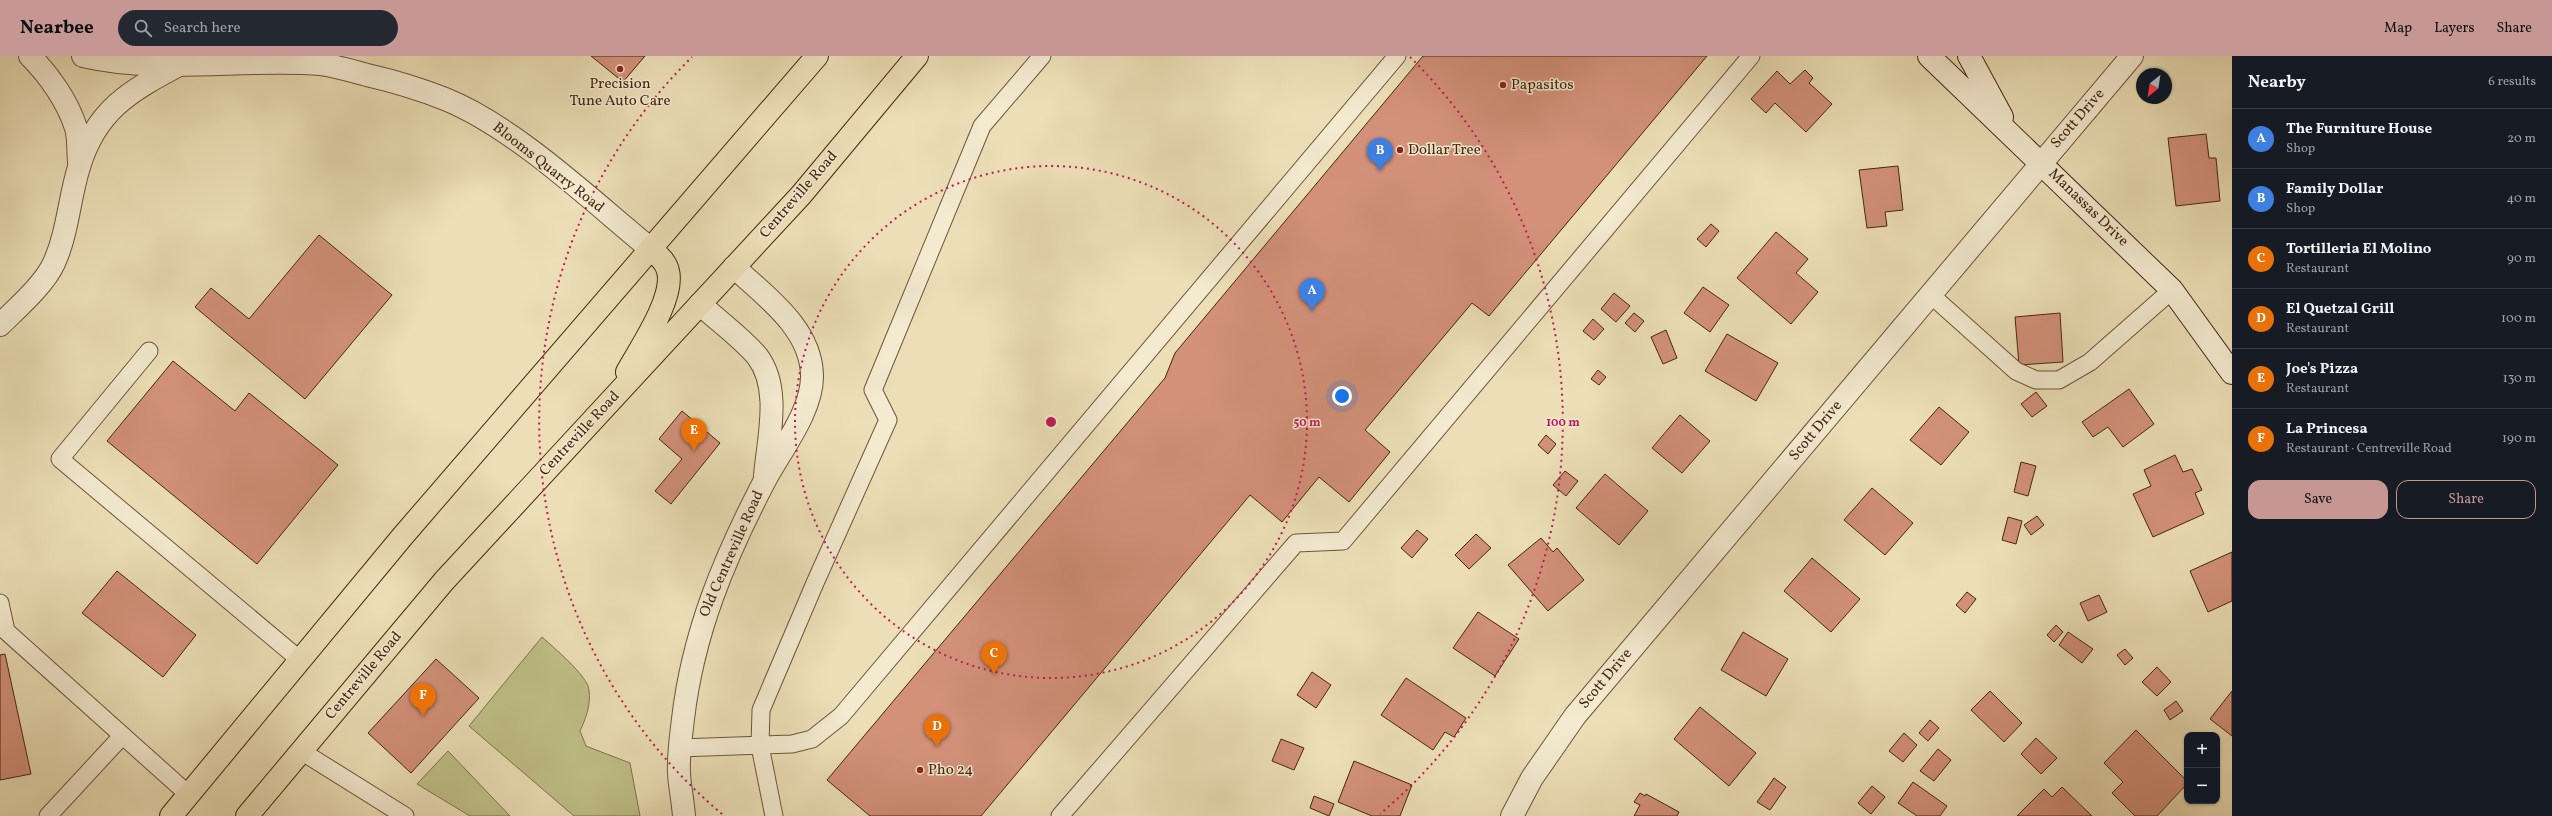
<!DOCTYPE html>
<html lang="en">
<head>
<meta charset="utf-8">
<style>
	body { margin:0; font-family:Vollkorn,serif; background:#242831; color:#f1f3f6 }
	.controls { position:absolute; right:12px; bottom:12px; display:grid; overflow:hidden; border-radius:8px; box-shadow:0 1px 3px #0004 }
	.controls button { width:36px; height:36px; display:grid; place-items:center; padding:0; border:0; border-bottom:1px solid #363941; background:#171b24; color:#f1f3f6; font:20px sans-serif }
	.compass { position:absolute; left:2136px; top:12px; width:36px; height:36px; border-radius:50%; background:#171b24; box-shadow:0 1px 3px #0004; rotate:210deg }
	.you { position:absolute; left:1342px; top:340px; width:14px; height:14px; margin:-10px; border:3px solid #fff; border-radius:50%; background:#1a73e8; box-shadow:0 0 0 6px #1a73e833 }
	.badge { display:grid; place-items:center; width:26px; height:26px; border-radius:50%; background:#c59692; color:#fff; font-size:13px; font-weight:700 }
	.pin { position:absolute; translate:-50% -33px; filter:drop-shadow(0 1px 2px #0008) }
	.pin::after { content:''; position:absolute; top:21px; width:14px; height:12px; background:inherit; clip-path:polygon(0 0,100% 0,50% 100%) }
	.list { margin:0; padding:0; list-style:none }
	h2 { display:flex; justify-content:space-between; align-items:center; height:52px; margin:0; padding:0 16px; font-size:17px }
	h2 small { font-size:13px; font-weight:400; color:#9ea1a6 }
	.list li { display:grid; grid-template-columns:26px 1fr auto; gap:12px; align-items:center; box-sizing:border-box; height:60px; padding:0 16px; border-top:1px solid #363941 }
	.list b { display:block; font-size:15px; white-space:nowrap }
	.list p { margin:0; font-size:13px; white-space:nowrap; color:#9ea1a6 }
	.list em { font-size:13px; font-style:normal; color:#9ea1a6 }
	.actions { display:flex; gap:8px; padding:12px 16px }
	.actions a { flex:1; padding:9px 0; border:1px solid #c59692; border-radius:12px; text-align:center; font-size:14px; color:#c59692 }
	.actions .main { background:#c59692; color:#111 }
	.icon { flex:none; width:22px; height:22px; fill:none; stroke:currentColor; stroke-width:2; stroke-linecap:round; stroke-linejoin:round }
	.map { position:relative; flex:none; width:2232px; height:760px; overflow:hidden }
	header { display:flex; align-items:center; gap:24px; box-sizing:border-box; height:56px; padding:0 20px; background:#c59692; color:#111 }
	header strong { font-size:19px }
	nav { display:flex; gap:22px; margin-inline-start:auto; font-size:14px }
	.search { width:280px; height:36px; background:#242831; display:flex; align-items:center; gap:10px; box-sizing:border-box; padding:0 14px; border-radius:22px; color:#9ea1a6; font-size:15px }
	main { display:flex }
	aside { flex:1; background:#171b24 }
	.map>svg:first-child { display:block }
	.green { fill:#c0c089; stroke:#82724d }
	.building { fill:#d3917a; stroke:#452511 }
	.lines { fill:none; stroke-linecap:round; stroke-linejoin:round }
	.service-casing { stroke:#6f543a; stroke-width:19 }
	.minor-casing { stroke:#6f543a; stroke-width:24 }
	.tertiary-casing { stroke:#6f543a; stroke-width:24 }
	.secondary-casing { stroke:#452511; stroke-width:24 }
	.trunk-casing { stroke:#452511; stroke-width:24 }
	.service { stroke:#f3ead0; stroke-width:17 }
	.minor { stroke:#f3ead0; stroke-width:22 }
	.tertiary { stroke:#f3ead0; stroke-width:22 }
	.secondary { stroke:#f3ead0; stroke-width:22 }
	.trunk { stroke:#ecdfb7; stroke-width:22 }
	.ring { fill:none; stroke:#c2185b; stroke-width:2; stroke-dasharray:2 4 }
	.poi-dot { fill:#8f2418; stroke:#f3ead0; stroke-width:1.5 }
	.labels { text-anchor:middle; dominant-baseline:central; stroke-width:3; stroke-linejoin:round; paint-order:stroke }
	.poi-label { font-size:15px; fill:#452511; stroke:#f3ead0; text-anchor:start }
	.street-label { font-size:15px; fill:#452511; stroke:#f3ead0 }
	.centre { fill:#c2185b; stroke:#f3ead0; stroke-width:2 }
	.ring-label { font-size:12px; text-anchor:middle; font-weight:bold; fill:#c2185b; stroke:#f3ead0; stroke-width:3; stroke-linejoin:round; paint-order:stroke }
</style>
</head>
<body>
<header>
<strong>Nearbee</strong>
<div class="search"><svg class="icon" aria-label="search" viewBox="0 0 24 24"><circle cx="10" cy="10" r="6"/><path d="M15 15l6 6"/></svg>Search here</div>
<nav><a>Map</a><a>Layers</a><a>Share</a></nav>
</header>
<main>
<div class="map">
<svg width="2232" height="760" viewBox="0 0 2232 760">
	<rect width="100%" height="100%" fill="#ecdfb7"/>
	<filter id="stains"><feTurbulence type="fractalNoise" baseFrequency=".005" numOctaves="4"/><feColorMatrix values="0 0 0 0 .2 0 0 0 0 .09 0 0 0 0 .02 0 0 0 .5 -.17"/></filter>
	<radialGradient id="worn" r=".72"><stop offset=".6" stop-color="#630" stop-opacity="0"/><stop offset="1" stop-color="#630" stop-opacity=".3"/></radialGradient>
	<path class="green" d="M 542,581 C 553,591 588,620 589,634 C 591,649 586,662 580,675 L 586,690 L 630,707 L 640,760 L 574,760 L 469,670 Z
		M 448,695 L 510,760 L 470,760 L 417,728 Z"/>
	<path class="building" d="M 591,0 L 645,0 L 623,26 Z
		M 1423,0 L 1707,0 L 1489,260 L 1472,247 L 1365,374 L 1390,396 L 1349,446 L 1319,421 L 1282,466 L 1250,439 L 981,760 L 870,760 L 827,724 L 1165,322 L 1175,297 Z
		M 1805,14 L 1813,22 L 1809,27 L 1832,48 L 1806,76 L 1775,47 L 1766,57 L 1751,43 L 1777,15 L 1790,28 Z
		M 2206,78 L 2209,102 L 2216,102 L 2220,145 L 2176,150 L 2168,82 Z
		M 1898,110 L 1903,154 L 1885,156 L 1887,170 L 1867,172 L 1859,114 Z
		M 1711,168 L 1719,175 L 1706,191 L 1697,183 Z
		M 1776,176 L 1808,203 L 1796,217 L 1818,236 L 1791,268 L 1737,222 Z
		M 319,179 L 392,239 L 305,343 L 195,251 L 211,232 L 249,263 Z
		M 1703,231 L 1729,249 L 1710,276 L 1684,257 Z
		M 1614,237 L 1630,250 L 1616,266 L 1601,253 Z
		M 1634,257 L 1644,265 L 1635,276 L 1625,267 Z
		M 2060,257 L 2063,306 L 2019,309 L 2015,261 Z
		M 1593,263 L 1604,273 L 1594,284 L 1583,275 Z
		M 1666,274 L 1677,302 L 1663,308 L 1651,281 Z
		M 1727,278 L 1778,307 L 1756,345 L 1705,315 Z
		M 173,305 L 235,355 L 249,337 L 338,409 L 257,508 L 107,385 Z
		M 1598,314 L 1606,321 L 1599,329 L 1591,323 Z
		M 2129,333 L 2154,368 L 2123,391 L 2108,371 L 2093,381 L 2082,366 Z
		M 2036,336 L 2047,350 L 2032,361 L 2021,348 Z
		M 1939,351 L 1969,376 L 1941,409 L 1910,384 Z
		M 682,355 L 720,387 L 671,448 L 655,435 L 682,403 L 659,383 Z
		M 1680,359 L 1710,385 L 1682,417 L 1652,392 Z
		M 1546,379 L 1556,388 L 1548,398 L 1538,389 Z
		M 2175,399 L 2183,416 L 2192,413 L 2202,434 L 2195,437 L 2204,458 L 2153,481 L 2133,438 L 2151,430 L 2144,414 Z
		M 2021,406 L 2036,410 L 2028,440 L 2014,436 Z
		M 1565,415 L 1578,425 L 1566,440 L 1553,429 Z
		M 1605,418 L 1648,455 L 1619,489 L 1576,452 Z
		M 1872,432 L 1913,467 L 1885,499 L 1844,464 Z
		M 2037,460 L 2044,469 L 2031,479 L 2024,469 Z
		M 2008,461 L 2022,465 L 2016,488 L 2002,484 Z
		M 1417,474 L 1428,483 L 1412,502 L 1401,492 Z
		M 1476,478 L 1491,492 L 1469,513 L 1455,499 Z
		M 1541,482 L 1553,496 L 1557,492 L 1584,524 L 1548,555 L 1508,509 Z
		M 2232,496 L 2232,545 L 2208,556 L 2190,515 Z
		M 1812,502 L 1860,543 L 1831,576 L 1784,535 Z
		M 117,515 L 196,579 L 163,621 L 82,557 Z
		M 1967,536 L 1976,543 L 1965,557 L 1956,549 Z
		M 2099,539 L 2107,556 L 2088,565 L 2080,547 Z
		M 1478,556 L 1519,583 L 1495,620 L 1453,592 Z
		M 2056,569 L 2063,576 L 2054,586 L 2047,579 Z
		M 1743,576 L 1788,603 L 1766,640 L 1721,614 Z
		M 2068,576 L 2093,593 L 2082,607 L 2059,589 Z
		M 2125,593 L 2133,602 L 2125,609 L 2117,599 Z
		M 5,598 L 31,718 L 0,724 L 0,599 Z
		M 436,603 L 479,642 L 411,717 L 368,677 Z
		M 2157,611 L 2171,626 L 2157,640 L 2142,626 Z
		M 1312,616 L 1331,629 L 1316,652 L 1297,639 Z
		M 1406,622 L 1466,662 L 1454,681 L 1445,676 L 1433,694 L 1381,659 Z
		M 1990,635 L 2022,667 L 2004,686 L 1971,654 Z
		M 2232,635 L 2232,680 L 2210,663 Z
		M 2176,645 L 2183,655 L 2170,664 L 2164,654 Z
		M 1700,651 L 1756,697 L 1729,730 L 1674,683 Z
		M 1930,664 L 1939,672 L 1928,685 L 1919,677 Z
		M 2136,674 L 2187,725 L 2187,728 L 2157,760 L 2135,760 L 2112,737 L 2123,726 L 2104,707 Z
		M 1904,677 L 1917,689 L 1903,706 L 1889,695 Z
		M 2036,682 L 2057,702 L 2041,718 L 2021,698 Z
		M 1281,683 L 1304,692 L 1294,714 L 1272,705 Z
		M 1938,693 L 1951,704 L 1934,725 L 1920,715 Z
		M 1354,705 L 1412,729 L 1400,760 L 1372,760 L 1338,746 Z
		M 1774,722 L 1786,731 L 1770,754 L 1757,746 Z
		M 1913,726 L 1947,750 L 1940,760 L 1917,760 L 1898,747 Z
		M 1872,730 L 1885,741 L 1871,758 L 1858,747 Z
		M 2062,731 L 2092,760 L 2017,760 L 2044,733 L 2052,741 Z
		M 1640,737 L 1645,740 L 1646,738 L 1679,756 L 1677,760 L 1634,760 L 1640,749 L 1634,746 Z
		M 1314,740 L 1334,748 L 1329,760 L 1310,752 Z"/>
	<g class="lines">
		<g class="service-casing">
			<path id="service" d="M 1931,239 L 2016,315 L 2036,324 L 2059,324 L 2090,306 L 2172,234
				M 149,295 L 60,403 L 300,604
				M 0,547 L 6,575 L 189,739
				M 679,692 L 792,688 L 812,683 L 841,660 L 1397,0
				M 301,695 L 405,760
				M 48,760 L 122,680
				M 774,760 L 760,690 L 761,654 L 815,527 L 888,364 L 873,334 L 982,70 L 1042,0
				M 1060,760 L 1296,487 L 1343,485 L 1751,0"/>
		</g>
		<g class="minor-casing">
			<path id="minor" d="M 30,0 C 49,19 68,46 76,72 C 79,82 78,95 79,106
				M 0,269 C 17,252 44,229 54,207 C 68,176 69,143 79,111 C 96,54 130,35 179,9
				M 1512,760 L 1532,722 L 1575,660 L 2132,0"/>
		</g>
		<g class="tertiary-casing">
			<path id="tertiary" d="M 83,0 C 161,18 242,2 321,8 C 336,10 352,15 367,19 C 393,25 420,33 445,43 C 515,71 593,146 652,194
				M 700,248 C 718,265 741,281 757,300 C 782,332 768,383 765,420
				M 684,760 C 683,746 680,732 679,718 C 678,699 681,681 683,663 C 693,577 724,503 764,426 C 780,395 813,355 812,319 C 811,272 765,240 734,211"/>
		</g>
		<g class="secondary-casing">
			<path id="secondary" d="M 1929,0 L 2172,234 L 2232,317
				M 1969,0 L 2002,61"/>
		</g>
		<g class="trunk-casing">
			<path id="trunk" d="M 627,316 C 640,292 675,242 668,215 C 666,206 659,200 652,194
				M 171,760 L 402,481 L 817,0
				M 247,760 L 444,525 L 801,139 L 917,0"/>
		</g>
		<use href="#service" class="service"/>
		<use href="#minor" class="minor"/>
		<use href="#tertiary" class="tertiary"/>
		<use href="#secondary" class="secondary"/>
		<use href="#trunk" class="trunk"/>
	</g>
	<g class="ring">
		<circle cx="1051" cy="366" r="256"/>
		<path d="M722 758A512 512 0 0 1 692 1M1410 1A512 512 0 0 1 1380 758"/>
	</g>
	<g class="poi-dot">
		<circle cx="620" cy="13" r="4"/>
		<circle cx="1503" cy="29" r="4"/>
		<circle cx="1400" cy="94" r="4"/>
		<circle cx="920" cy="714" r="4"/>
	</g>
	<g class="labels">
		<g class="poi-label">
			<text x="620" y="28" text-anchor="middle">Precision<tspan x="620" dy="17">Tune Auto Care</tspan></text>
			<text x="1511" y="29">Papasitos</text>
			<text x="1408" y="94">Dollar Tree</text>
			<text x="928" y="714">Pho 24</text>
		</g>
		<g class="street-label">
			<text transform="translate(2078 63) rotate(-49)">Scott Drive</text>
			<text transform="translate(548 112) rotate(38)">Blooms Quarry Road</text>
			<text transform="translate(799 139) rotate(-49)">Centreville Road</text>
			<text transform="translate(2088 152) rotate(44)">Manassas Drive</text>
			<text transform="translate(1816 375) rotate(-50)">Scott Drive</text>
			<text transform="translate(580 378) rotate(-47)">Centreville Road</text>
			<text transform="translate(732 498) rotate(-66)">Old Centreville Road</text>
			<text transform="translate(364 620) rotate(-50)">Centreville Road</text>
			<text transform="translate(1606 623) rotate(-50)">Scott Drive</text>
		</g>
	</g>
	<circle cx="1051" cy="366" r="6" class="centre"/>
	<g class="ring-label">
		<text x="1307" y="370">50 m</text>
		<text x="1563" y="370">100 m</text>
	</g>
	<rect width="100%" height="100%" filter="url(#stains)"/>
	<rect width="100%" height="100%" fill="url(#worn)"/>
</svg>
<div class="controls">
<button>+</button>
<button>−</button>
</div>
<svg class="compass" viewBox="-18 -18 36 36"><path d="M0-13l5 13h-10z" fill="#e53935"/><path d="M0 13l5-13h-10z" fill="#9ea1a6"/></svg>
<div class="you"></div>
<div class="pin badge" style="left:1312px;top:255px;background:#3f7fe0">A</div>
<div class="pin badge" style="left:1380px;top:115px;background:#3f7fe0">B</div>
<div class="pin badge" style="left:994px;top:618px;background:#e8710a">C</div>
<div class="pin badge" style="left:937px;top:691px;background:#e8710a">D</div>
<div class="pin badge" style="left:694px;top:395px;background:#e8710a">E</div>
<div class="pin badge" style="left:423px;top:660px;background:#e8710a">F</div>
</div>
<aside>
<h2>Nearby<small>6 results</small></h2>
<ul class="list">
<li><span class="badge" style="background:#3f7fe0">A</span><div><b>The Furniture House</b><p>Shop</p></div><em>20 m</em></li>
<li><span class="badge" style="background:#3f7fe0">B</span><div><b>Family Dollar</b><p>Shop</p></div><em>40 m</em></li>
<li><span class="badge" style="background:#e8710a">C</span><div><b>Tortilleria El Molino</b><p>Restaurant</p></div><em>90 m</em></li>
<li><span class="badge" style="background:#e8710a">D</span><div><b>El Quetzal Grill</b><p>Restaurant</p></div><em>100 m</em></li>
<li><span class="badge" style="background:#e8710a">E</span><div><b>Joe's Pizza</b><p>Restaurant</p></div><em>130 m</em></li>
<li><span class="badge" style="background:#e8710a">F</span><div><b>La Princesa</b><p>Restaurant · Centreville Road</p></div><em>190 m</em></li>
</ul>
<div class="actions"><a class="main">Save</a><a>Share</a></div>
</aside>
</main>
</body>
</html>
